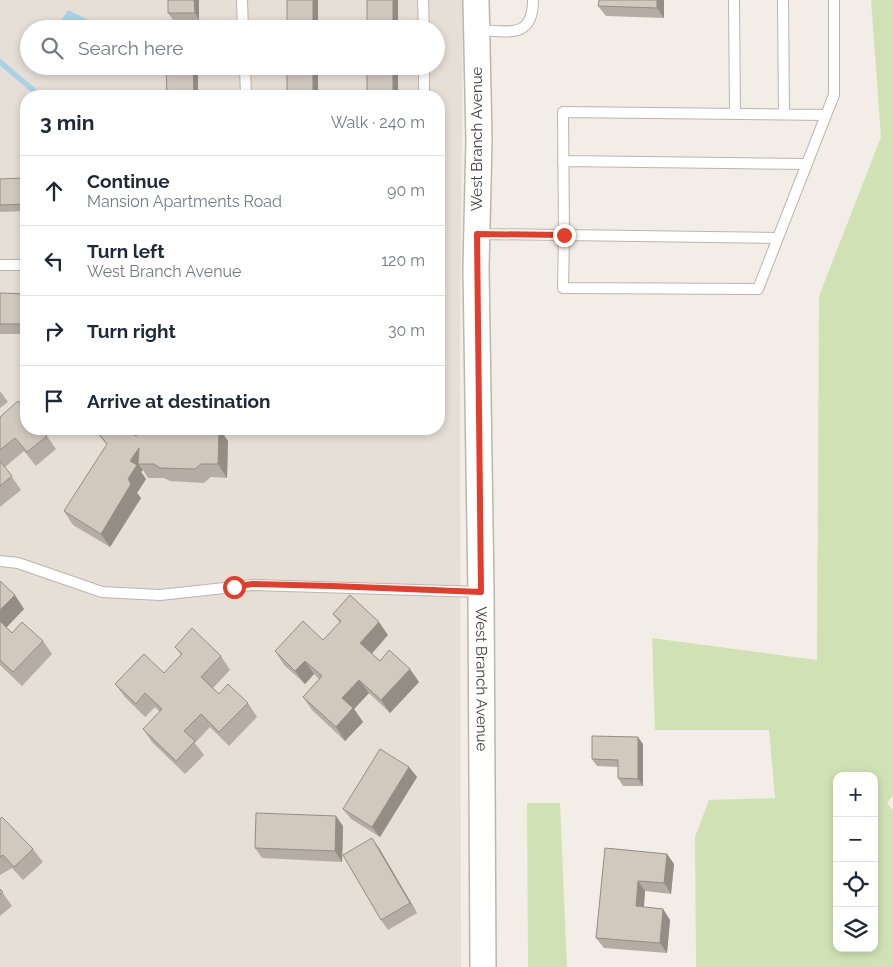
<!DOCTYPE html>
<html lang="en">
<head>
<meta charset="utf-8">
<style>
	body { margin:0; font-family:Raleway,sans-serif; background:#f6f6f7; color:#1f2937 }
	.controls { position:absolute; right:15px; bottom:15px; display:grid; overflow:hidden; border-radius:10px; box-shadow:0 2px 8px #0003 }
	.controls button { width:45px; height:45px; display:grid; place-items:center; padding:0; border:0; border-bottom:1px solid #e0e1e3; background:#fff; color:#1f2937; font:25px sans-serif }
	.stop { position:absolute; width:15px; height:15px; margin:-11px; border:4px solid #e33d2c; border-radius:50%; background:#fff }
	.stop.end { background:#e33d2c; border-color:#fff; box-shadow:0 1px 5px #0008 }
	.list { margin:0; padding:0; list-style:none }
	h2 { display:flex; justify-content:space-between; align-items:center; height:65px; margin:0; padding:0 20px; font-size:21px }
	h2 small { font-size:16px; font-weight:400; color:#747a83 }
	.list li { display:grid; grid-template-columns:32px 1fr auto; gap:15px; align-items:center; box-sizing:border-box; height:70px; padding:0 20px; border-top:1px solid #e0e1e3 }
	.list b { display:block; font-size:19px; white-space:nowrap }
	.list p { margin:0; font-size:16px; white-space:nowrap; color:#747a83 }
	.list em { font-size:16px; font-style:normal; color:#747a83 }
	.icon { flex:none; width:28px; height:28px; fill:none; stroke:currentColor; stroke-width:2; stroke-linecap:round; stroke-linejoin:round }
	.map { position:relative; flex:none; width:893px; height:967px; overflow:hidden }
	.search { position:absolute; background:#fff; box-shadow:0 2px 8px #0003; left:20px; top:20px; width:425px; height:55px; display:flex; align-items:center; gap:12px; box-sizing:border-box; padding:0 18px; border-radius:28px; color:#747a83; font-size:19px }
	.panel { position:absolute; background:#fff; box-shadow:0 2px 8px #0003; left:20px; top:90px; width:425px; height:345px; border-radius:20px }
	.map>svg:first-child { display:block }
	.residential { fill:#e5dfd6; fill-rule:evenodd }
	.green { fill:#d0e2b4; fill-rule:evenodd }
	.water { fill:#a9d2e8 }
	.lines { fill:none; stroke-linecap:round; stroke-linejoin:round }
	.stream { stroke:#a9d2e8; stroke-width:5.5 }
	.service-casing { stroke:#bcb5ab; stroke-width:12 }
	.tertiary-casing { stroke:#bcb5ab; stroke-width:28 }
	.service { stroke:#fff; stroke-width:10 }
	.tertiary { stroke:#fff; stroke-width:25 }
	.wall { fill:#b5ada3 }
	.shaded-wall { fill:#938d85 }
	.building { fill:#d2c9be; stroke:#938d85 }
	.route { stroke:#e33d2c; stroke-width:6 }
	.labels { text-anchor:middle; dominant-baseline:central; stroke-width:4.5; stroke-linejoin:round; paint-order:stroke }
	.street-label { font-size:15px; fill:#443e37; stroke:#fff }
</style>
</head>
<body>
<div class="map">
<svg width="893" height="967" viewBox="0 0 893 967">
	<rect width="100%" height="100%" fill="#f2eee7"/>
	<path class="residential" d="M 0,0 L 463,0 L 460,355 L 461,967 L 0,967 ZM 29,29 L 436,29 L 436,66 L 29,66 ZM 26,96 L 439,96 L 439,429 L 26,429 Z"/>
	<path class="green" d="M 871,0 L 893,0 L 893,795 L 887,803 L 893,810 L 893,967 L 696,967 L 695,837 L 709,800 L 775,798 L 769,730 L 655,730 L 652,638 L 817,660 L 819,296 L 881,137 ZM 837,776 L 874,776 L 874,948 L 837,948 Z
		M 527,803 L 560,803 L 567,967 L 528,967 Z"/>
	<path class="water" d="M 68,10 L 94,23 L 94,29 L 56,29 Z"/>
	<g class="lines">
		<path class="stream" d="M 0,62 L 40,96"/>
		<g class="service-casing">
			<path id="service" d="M 242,0 L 243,29
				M 423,0 L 424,29
				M 734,0 L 735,113
				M 783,0 L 784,114
				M 477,30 C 507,31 533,40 533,0
				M 245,66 L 246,96
				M 424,66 L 424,96
				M 826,115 L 834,95 L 834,0
				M 563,161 L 806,164
				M 477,234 L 564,235 L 563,112 L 826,115 L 758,289 L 563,288 L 564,235 L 777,238
				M 0,265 L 26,265
				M 0,561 L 18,563 L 102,592 L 160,595 L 252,585 L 481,592"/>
		</g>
		<g class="tertiary-casing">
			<g id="tertiary">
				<path id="s1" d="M 476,0 L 479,140 L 476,268 L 481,592 L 483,967"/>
			</g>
		</g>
		<use href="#service" class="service"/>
		<use href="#tertiary" class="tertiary"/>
	</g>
	<path class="wall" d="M 199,0 L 199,20 L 173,20 L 168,13 Z
		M 664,0 L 664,18 L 606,16 L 598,6 Z
		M 26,178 L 26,211 L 0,212 L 0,179 Z
		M 0,293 L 26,294 L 26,334 L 0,334 Z
		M 0,391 L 8,402 L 0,408 Z
		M 0,417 L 47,436 L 56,449 L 36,466 L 24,451 L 5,467 L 21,490 L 0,507 Z
		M 94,429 L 140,429 L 228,441 L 227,478 L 211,477 L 204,483 L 170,481 L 164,478 L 148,478 L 143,470 L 141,472 L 146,479 L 137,493 L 141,498 L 110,547 L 73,525 L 64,511 L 107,445 Z
		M 0,581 L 24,609 L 6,627 L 12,633 L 43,641 L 52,654 L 22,686 L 0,665 Z
		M 333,614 L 388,635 L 372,654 L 380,661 L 419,682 L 390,713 L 369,693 L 354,709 L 363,722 L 345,741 L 312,710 L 303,697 L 319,679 L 314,674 L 305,684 L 284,665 L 275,651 L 323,640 L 340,623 Z
		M 175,647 L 221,656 L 230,670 L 213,688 L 219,694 L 248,703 L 257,717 L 229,746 L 210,727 L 195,743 L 204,755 L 185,774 L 152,742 L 143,729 L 160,712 L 155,707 L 145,717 L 125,697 L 115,684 L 164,673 L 181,655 Z
		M 643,744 L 643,786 L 623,786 L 618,778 L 618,767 L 597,766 L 592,759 Z
		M 409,767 L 417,777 L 380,837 L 351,819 L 343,809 Z
		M 0,819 L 33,849 L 43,862 L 23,880 L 12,868 L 0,875 Z
		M 343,826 L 342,862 L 262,858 L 255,848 Z
		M 379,848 L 417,913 L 388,930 L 381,920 Z
		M 605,848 L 667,854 L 674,864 L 671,894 L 645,891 L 644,907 L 663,909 L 670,920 L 667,953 L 604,948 L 596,938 Z
		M 0,889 L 12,906 L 0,916 Z"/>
	<path class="shaded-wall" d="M 194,0 L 199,0 L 199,20 L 195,13 Z
		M 313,0 L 318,0 L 318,29 L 313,29 Z
		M 393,0 L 398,0 L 398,29 L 393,29 Z
		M 657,0 L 664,0 L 664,18 L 657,8 Z
		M 193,66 L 198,66 L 198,96 L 194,96 Z
		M 313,66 L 318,66 L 318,96 L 313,96 Z
		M 393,66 L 398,66 L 398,96 L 393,96 Z
		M 219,429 L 220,429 L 228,441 L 227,478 L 218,464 Z
		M 139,448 L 138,464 L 143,470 L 141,472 L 146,479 L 137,493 L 141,498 L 110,547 L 101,534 L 128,479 L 130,461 Z
		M 15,595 L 24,609 L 4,630 L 0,624 L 0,610 Z
		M 379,622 L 388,635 L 369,656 L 360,643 Z
		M 305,661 L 314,674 L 305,684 L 295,671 Z
		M 410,669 L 419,682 L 390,713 L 381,700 Z
		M 359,680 L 369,693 L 354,709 L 363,722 L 345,741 L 336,727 L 342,698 Z
		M 638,737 L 643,744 L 643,786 L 638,779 Z
		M 409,767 L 417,777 L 380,837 L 372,827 Z
		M 336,816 L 343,826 L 342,862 L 335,851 Z
		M 372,838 L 379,848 L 417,913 L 410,903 Z
		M 667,854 L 674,864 L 671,894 L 664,883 Z
		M 638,881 L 645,891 L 643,917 L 636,906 Z
		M 663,909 L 670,920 L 667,953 L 660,943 Z"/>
	<path class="building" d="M 168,0 L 194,0 L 195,13 L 168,13 Z
		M 287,0 L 313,0 L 313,29 L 287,29 Z
		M 367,0 L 393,0 L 393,29 L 367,29 Z
		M 599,0 L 657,0 L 657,8 L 598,6 Z
		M 166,66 L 193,66 L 194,96 L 167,96 Z
		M 287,66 L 313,66 L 313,96 L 287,96 Z
		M 367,66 L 393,66 L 393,96 L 367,96 Z
		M 26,178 L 26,204 L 0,205 L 0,179 Z
		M 0,293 L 26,294 L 26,324 L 0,324 Z
		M 18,401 L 26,411 L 26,429 L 41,429 L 47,436 L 27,452 L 15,438 L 0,450 L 0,417 Z
		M 95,429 L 132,429 L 129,431 L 136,436 L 141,429 L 219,429 L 218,464 L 201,464 L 195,469 L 160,468 L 154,464 L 138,464 L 139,448 L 130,461 L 137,465 L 128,479 L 131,484 L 101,534 L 64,511 L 107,444 Z
		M 0,461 L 12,476 L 0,486 Z
		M 0,581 L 15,595 L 0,610 Z
		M 350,595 L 379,622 L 360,643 L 380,661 L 389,650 L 410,669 L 381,700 L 359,680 L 342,698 L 353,708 L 336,727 L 303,697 L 322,676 L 305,661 L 295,671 L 275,651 L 303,621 L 323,640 L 341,621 L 333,614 Z
		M 0,621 L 12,633 L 22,622 L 43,641 L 13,672 L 0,660 Z
		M 192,628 L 221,656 L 201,677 L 219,694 L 228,684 L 248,703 L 219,732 L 201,714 L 184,731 L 195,741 L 176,761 L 143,729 L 162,709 L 145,693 L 136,704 L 115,684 L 144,654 L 164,673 L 182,654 L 175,647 Z
		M 592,736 L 638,737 L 638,779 L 618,778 L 618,760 L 592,759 Z
		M 380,749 L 409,767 L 372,827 L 343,809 Z
		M 256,813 L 336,816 L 335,851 L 255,848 Z
		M 2,817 L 33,849 L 14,867 L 3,855 L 0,857 L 0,819 Z
		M 372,838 L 410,903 L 381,920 L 343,855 Z
		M 605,848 L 667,854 L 664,883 L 638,881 L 636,906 L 663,909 L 660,943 L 596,938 Z
		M 0,889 L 3,892 L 0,895 Z"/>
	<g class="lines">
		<path class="route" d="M 234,587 L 252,584 L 332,586 L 481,592 L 477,234 L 564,235"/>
	</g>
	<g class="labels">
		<g class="street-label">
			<text transform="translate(477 139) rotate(-90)">West Branch Avenue</text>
			<text stroke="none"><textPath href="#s1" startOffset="679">West Branch Avenue</textPath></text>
		</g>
	</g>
</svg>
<div class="controls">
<button>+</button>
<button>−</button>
<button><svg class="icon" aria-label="locate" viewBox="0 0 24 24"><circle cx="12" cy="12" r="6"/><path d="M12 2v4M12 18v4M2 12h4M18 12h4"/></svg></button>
<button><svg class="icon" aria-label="layers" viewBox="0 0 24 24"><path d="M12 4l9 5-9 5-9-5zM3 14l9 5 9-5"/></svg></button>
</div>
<div class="stop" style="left:234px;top:587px"></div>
<div class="stop end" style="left:564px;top:235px"></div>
<div class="search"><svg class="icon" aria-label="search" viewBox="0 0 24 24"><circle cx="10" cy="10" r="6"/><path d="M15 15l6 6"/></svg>Search here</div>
<section class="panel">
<h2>3 min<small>Walk · 240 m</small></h2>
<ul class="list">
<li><svg class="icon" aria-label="ahead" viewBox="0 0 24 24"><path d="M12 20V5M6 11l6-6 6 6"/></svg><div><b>Continue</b><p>Mansion Apartments Road</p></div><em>90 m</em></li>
<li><svg class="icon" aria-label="left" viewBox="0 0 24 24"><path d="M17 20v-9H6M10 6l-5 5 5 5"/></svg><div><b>Turn left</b><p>West Branch Avenue</p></div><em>120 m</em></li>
<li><svg class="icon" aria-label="right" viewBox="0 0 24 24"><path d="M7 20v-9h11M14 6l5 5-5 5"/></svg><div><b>Turn right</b></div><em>30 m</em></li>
<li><svg class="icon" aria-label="arrive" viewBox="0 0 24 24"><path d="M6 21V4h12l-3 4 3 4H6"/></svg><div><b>Arrive at destination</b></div></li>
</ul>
</section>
</div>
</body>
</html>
